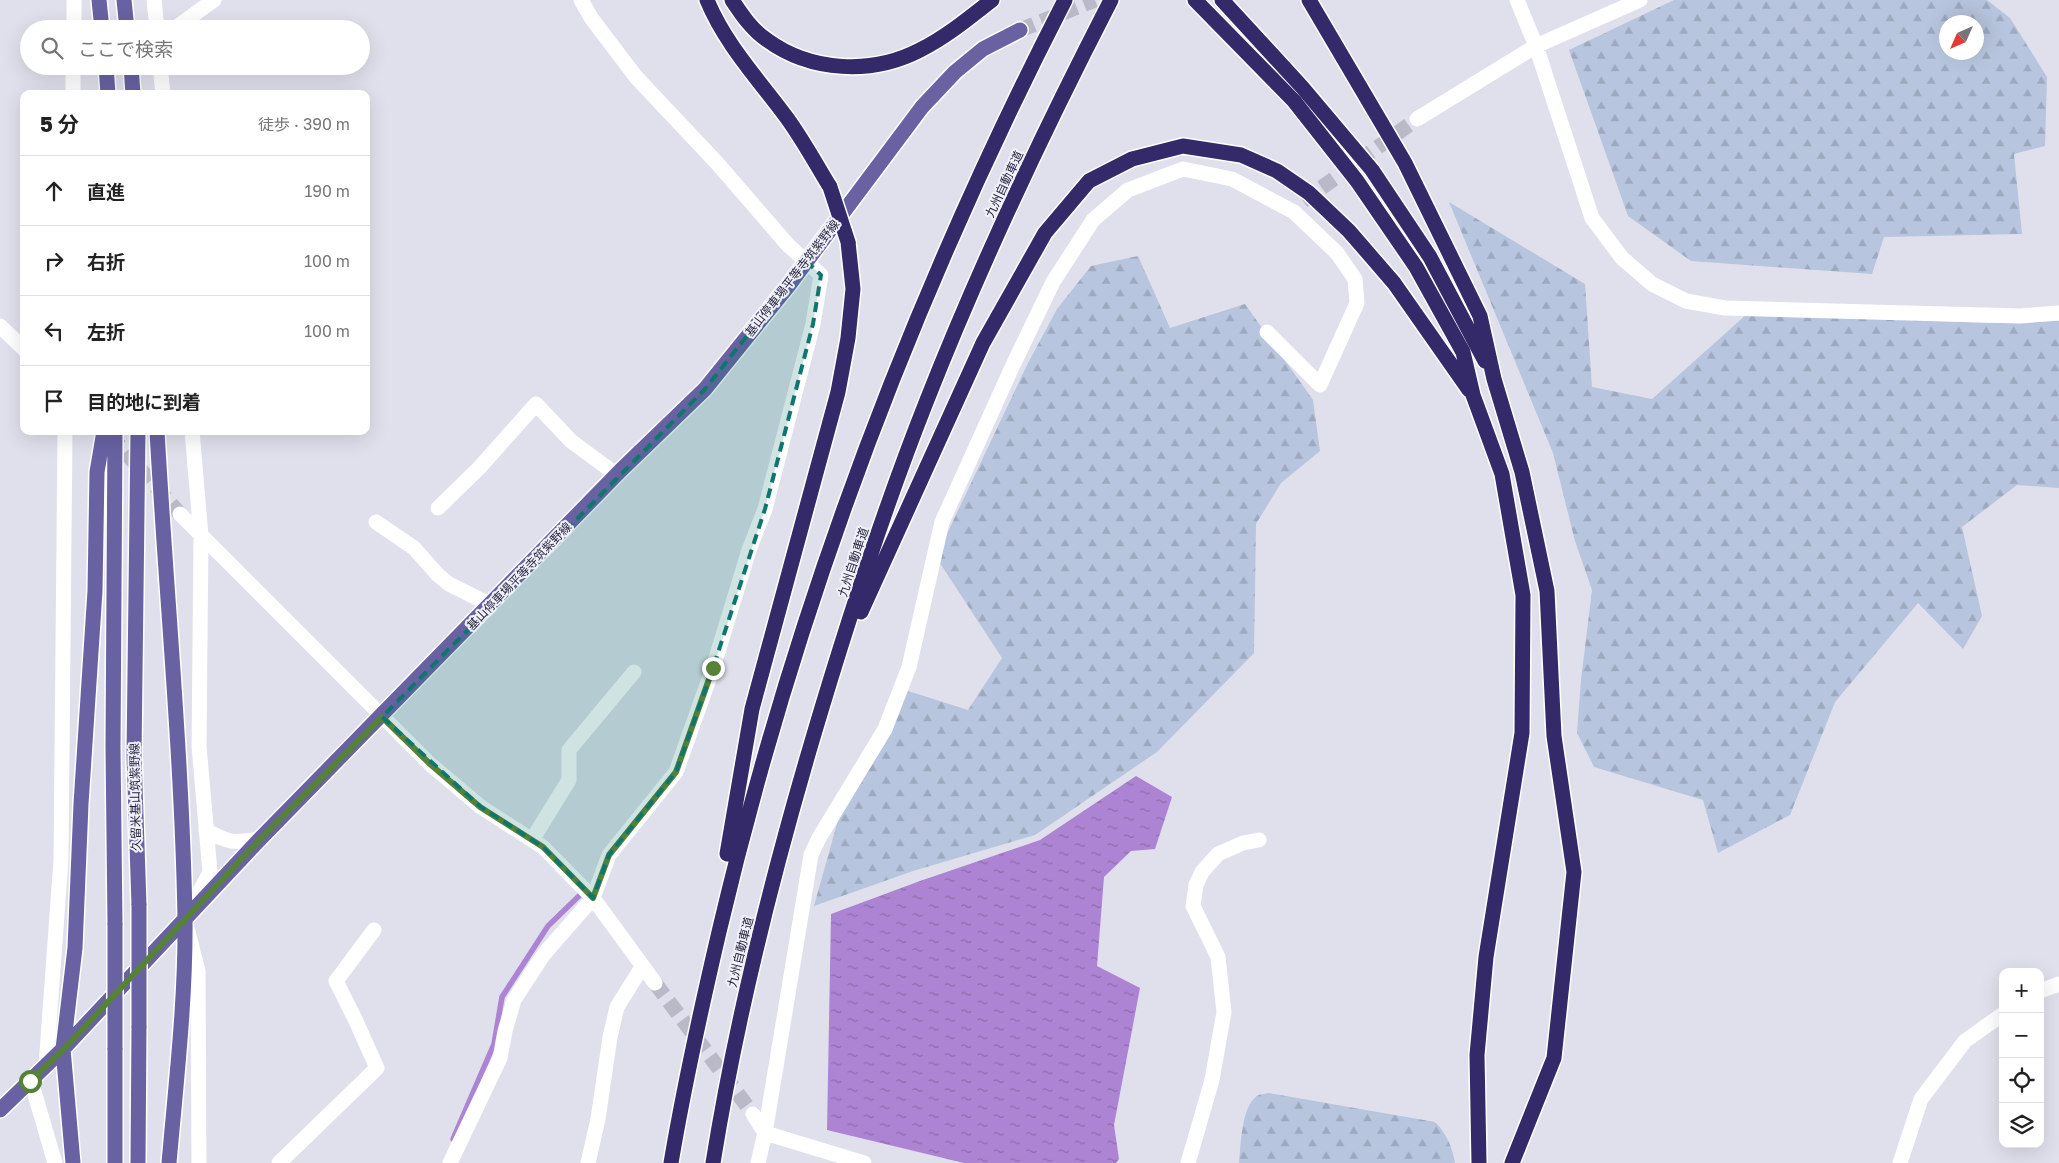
<!DOCTYPE html>
<html lang="ja">
<head>
<meta charset="utf-8">
<style>
	body { margin:0; font-family:"Golos Text","Noto Sans JP",sans-serif; background:#f6f6f6; color:#222 }
	.controls { position:absolute; right:15px; bottom:15px; display:grid; overflow:hidden; border-radius:10px; box-shadow:0 5px 20px #0002 }
	.controls button { width:45px; height:45px; display:grid; place-items:center; padding:0; border:0; border-bottom:1px solid #e0e0e0; background:#fff; color:#222; font:25px sans-serif }
	.compass { position:absolute; left:1939px; top:15px; width:45px; height:45px; border-radius:50%; background:#fff; box-shadow:0 5px 20px #0002; rotate:225deg }
	.stop { position:absolute; width:15px; height:15px; margin:-11px; border:4px solid #558237; border-radius:50%; background:#fff }
	.stop.end { background:#558237; border-color:#fff; box-shadow:0 1px 5px #0008 }
	.list { margin:0; padding:0; list-style:none }
	h2 { display:flex; justify-content:space-between; align-items:center; height:65px; margin:0; padding:0 20px; font-size:21px }
	h2 small { font-size:16px; font-weight:400; color:#767676 }
	.list li { display:grid; grid-template-columns:32px 1fr auto; gap:15px; align-items:center; box-sizing:border-box; height:70px; padding:0 20px; border-top:1px solid #e0e0e0 }
	.list b { display:block; font-size:19px; white-space:nowrap }
	.list em { font-size:16px; font-style:normal; color:#767676 }
	.icon { flex:none; width:28px; height:28px; fill:none; stroke:currentColor; stroke-width:2; stroke-linecap:round; stroke-linejoin:round }
	.map { position:relative; flex:none; width:2059px; height:1163px; overflow:hidden }
	.search { position:absolute; background:#fff; box-shadow:0 5px 20px #0002; left:20px; top:20px; width:350px; height:55px; display:flex; align-items:center; gap:12px; box-sizing:border-box; padding:0 18px; border-radius:28px; color:#767676; font-size:19px }
	.panel { position:absolute; background:#fff; box-shadow:0 5px 20px #0002; left:20px; top:90px; width:350px; height:345px; border-radius:10px }
	.map>svg:first-child { display:block }
	.forest { fill:url(#forest-firs); fill-rule:evenodd }
	.water { fill:url(#water-ripples) }
	.lines { fill:none; stroke-linecap:round; stroke-linejoin:round }
	.stream { stroke:#ad84d3; stroke-width:5.5 }
	.minor-tunnel { stroke:#b9b9c8; stroke-width:15; stroke-dasharray:15 8; stroke-linecap:butt }
	.major-tunnel { stroke:#b9b9c8; stroke-width:15; stroke-dasharray:15 8; stroke-linecap:butt }
	.major-casing { stroke:#fff; stroke-width:18 }
	.highway-casing { stroke:#fff; stroke-width:18 }
	.minor { stroke:#fff; stroke-width:15 }
	.major { stroke:#6862a3; stroke-width:15 }
	.highway { stroke:#342a69; stroke-width:15 }
	.major-bridge-casing { stroke:#fff; stroke-width:18; stroke-linecap:butt }
	.highway-bridge-casing { stroke:#fff; stroke-width:18; stroke-linecap:butt }
	.major-bridge { stroke:#6862a3; stroke-width:15 }
	.highway-bridge { stroke:#342a69; stroke-width:15 }
	.route { stroke:#558237; stroke-width:6 }
	.marked { fill:#0f766e; fill-opacity:0.2; stroke:#0f766e; stroke-width:4; stroke-dasharray:10 6; stroke-linejoin:round }
	.labels { text-anchor:middle; dominant-baseline:central; stroke-width:4; stroke-linejoin:round; paint-order:stroke }
	.street-label { font-size:12px; fill:#221f3c; stroke:#f0f1f8 }
</style>
</head>
<body>
<div class="map">
<svg width="2059" height="1163" viewBox="0 0 2059 1163">
	<defs>
		<pattern id="forest-firs" width="22" height="20" patternUnits="userSpaceOnUse" patternTransform="scale(1.25)"><rect width="22" height="20" fill="#b7c5de"/><path d="M5 1l3.5 6h-7zM16 11l3.5 6h-7z" fill="#9da9bf"/></pattern>
		<pattern id="water-ripples" width="26" height="14" patternUnits="userSpaceOnUse" patternTransform="scale(1.25)"><rect width="26" height="14" fill="#ad84d3"/><path d="M2 4q2-2 4 0t4 0M15 11q2-2 4 0t4 0" fill="none" stroke="#8c6bac"/></pattern>
	</defs>
	<rect width="100%" height="100%" fill="#dfe0eb"/>
	<path class="forest" d="M 1674,0 L 1987,0 L 2010,18 L 2047,77 L 2045,146 L 2014,154 L 2022,234 L 1884,237 L 1872,274 L 1691,261 L 1628,216 L 1569,50 ZM 1976,22 L 1976,52 L 1946,52 L 1946,22 Z
		M 1449,202 L 1585,284 L 1592,387 L 1652,399 L 1747,314 L 1990,323 L 2059,321 L 2059,488 L 2017,485 L 1962,527 L 1982,616 L 1963,649 L 1918,603 L 1835,702 L 1790,815 L 1718,853 L 1703,800 L 1594,767 L 1577,733 L 1581,680 L 1592,590 L 1575,541 L 1553,453 Z
		M 1138,256 L 1170,328 L 1245,304 L 1313,400 L 1320,451 L 1281,483 L 1256,524 L 1254,653 L 1157,752 L 1035,835 L 913,871 L 814,906 L 840,813 L 905,690 L 968,710 L 1002,658 L 936,557 L 1028,363 L 1057,309 L 1091,266 Z
		M 1269,1093 L 1435,1122 C 1447,1134 1452,1147 1455,1163 L 1239,1163 C 1241,1146 1241,1107 1257,1096 C 1260,1094 1265,1094 1269,1093 Z"/>
	<path class="water" d="M 1136,776 L 1172,797 L 1155,849 L 1131,851 L 1104,877 L 1097,966 L 1140,988 L 1114,1125 L 1119,1159 L 1116,1163 L 964,1163 L 827,1130 L 831,914 L 920,881 L 1040,840 Z"/>
	<g class="lines">
		<path class="stream" d="M 453,1139 L 494,1044 L 502,997 L 548,926 L 580,895"/>
		<path class="minor-tunnel" d="M 1303,201 L 1417,119
			M 110,435 L 180,514
			M 655,983 L 753,1114"/>
		<path class="major-tunnel" d="M 1020,30 L 1095,0"/>
		<g class="major-casing">
			<path id="major" d="M 99,0 L 102,29
				M 124,0 L 127,29
				M 106,66 L 108,94
				M 131,66 L 133,94
				M 115,431 L 113,747 L 115,925
				M 138,431 L 134,755 L 139,905
				M 157,431 C 166,593 182,755 185,918 C 186,998 176,1083 169,1163
				M 0,1110 L 63,1049 L 260,839 L 621,470 L 705,389 L 789,285 L 922,107 L 955,72 L 983,49 L 1020,30
				M 73,1163 L 63,1049 L 75,948 L 81,804 L 95,591 L 97,472 L 104,431
				M 115,1163 L 115,1048
				M 138,1163 L 139,1026"/>
		</g>
		<g class="highway-casing">
			<path id="highway" d="M 707,0 C 725,44 759,80 787,118 C 803,140 816,164 830,187
				M 732,0 C 742,15 752,30 767,40 C 811,72 872,75 920,50 C 946,37 969,18 992,0
				M 1195,0 L 1294,101 L 1357,181 L 1416,267 L 1463,352 L 1473,395 L 1502,474 L 1523,595 L 1522,733 L 1486,957 L 1477,1055 L 1479,1163
				M 1222,0 L 1302,87 L 1372,170 L 1430,257 L 1485,361
				M 1309,0 L 1405,163 L 1480,316 L 1494,379 L 1522,472 L 1547,591 L 1554,736 L 1574,872 L 1554,1058 L 1512,1163
				M 861,612 L 983,343 L 1045,233 L 1089,181 L 1132,159 L 1183,146 L 1241,155 L 1277,171 L 1309,193 L 1349,231 L 1394,283 L 1469,390
				M 727,854 L 752,709 L 838,392 L 848,338 L 853,289 L 848,242
				M 671,1163 C 684,1086 701,1009 719,932 C 795,609 913,296 1065,0
				M 713,1163 C 736,1020 771,880 812,741 C 846,626 883,511 927,400 C 981,263 1044,130 1111,0"/>
		</g>
		<path class="minor" d="M 154,0 L 157,29
			M 1517,0 L 1536,46 L 1592,218 L 1622,258 L 1652,284 L 1686,301 L 1725,308 L 2020,316 L 2059,313
			M 74,29 L 74,0
			M 174,29 L 214,0
			M 160,66 L 163,94
			M 73,94 L 73,66
			M 1417,119 L 1536,46 L 1640,0
			M 0,326 L 24,349
			M 192,431 L 201,536 L 199,746 L 210,872 L 185,920 L 198,971 L 199,1163
			M 438,508 L 480,467 L 536,404 L 571,441 L 617,475
			M 180,514 L 430,764 L 481,807 L 543,847 L 593,898 L 655,983
			M 376,522 L 414,548 L 438,575 L 449,584 L 491,605
			M 206,830 C 230,844 234,843 260,839
			M 532,840 L 569,780 L 569,750 L 634,672
			M 2040,991 L 2059,984
			M 46,1066 L 61,860 L 65,431
			M 31,1081 L 55,1163
			M 753,1114 L 765,1133 L 864,1163
			M 279,1163 L 377,1068 L 355,1019 L 336,981 L 374,930
			M 450,1163 L 500,1058 L 505,1031 L 514,1000 L 544,954 L 593,898 L 609,855 L 676,772 L 713,668 L 749,550 L 765,509 L 813,324 L 821,275 L 788,245 L 717,163 L 636,77 L 592,19 L 581,0
			M 588,1163 L 598,1119 L 610,1037 L 617,1007 L 642,967
			M 758,1163 L 765,1133 L 811,855 L 819,838 L 885,729 L 909,667 L 942,522 L 1013,365 L 1053,282 L 1093,220 L 1128,190 L 1183,169 L 1232,179 L 1294,212 L 1337,253 L 1355,279 L 1357,303 L 1320,385 L 1267,332
			M 1188,1163 L 1212,1080 L 1224,1012 L 1218,957 L 1193,906 L 1196,885 L 1202,872 L 1218,854 L 1243,843 L 1259,840
			M 1900,1163 L 1921,1099 L 1965,1041 L 2003,1014"/>
		<use href="#major" class="major"/>
		<use href="#highway" class="highway"/>
		<g class="major-bridge-casing">
			<path id="major-bridge" d="M 139,905 L 139,1026
				M 115,925 L 115,1048"/>
		</g>
		<g class="highway-bridge-casing">
			<path id="highway-bridge" d="M 830,187 L 848,242"/>
		</g>
		<use href="#major-bridge" class="major-bridge"/>
		<use href="#highway-bridge" class="highway-bridge"/>
	</g>
	<g class="lines">
		<path class="route" d="M 30,1081 L 63,1050 L 260,839 L 382,717 L 430,764 L 480,807 L 543,847 L 593,898 L 609,855 L 676,772 L 713,668"/>
	</g>
	<path class="marked" d="M 806,261 L 821,275 L 813,324 L 765,509 L 713,668 L 676,772 L 609,855 L 593,898 L 543,847 L 481,807 L 382,717 L 705,389 Z"/>
	<g class="labels">
		<g class="street-label">
			<text transform="translate(1004 184) rotate(-65)">九州自動車道</text>
			<text transform="translate(792 278) rotate(-52)">基山停車場平等寺筑紫野線</text>
			<text transform="translate(853 562) rotate(-72)">九州自動車道</text>
			<text transform="translate(519 576) rotate(-46)">基山停車場平等寺筑紫野線</text>
			<text transform="translate(135 797) rotate(-91)">久留米基山筑紫野線</text>
			<text transform="translate(740 952) rotate(-76)">九州自動車道</text>
		</g>
	</g>
</svg>
<div class="controls">
<button>+</button>
<button>−</button>
<button><svg class="icon" aria-label="locate" viewBox="0 0 24 24"><circle cx="12" cy="12" r="6"/><path d="M12 2v4M12 18v4M2 12h4M18 12h4"/></svg></button>
<button><svg class="icon" aria-label="layers" viewBox="0 0 24 24"><path d="M12 4l9 5-9 5-9-5zM3 14l9 5 9-5"/></svg></button>
</div>
<svg class="compass" viewBox="-18 -18 36 36"><path d="M0-13l5 13h-10z" fill="#e53935"/><path d="M0 13l5-13h-10z" fill="#767676"/></svg>
<div class="stop" style="left:30px;top:1081px"></div>
<div class="stop end" style="left:713px;top:668px"></div>
<div class="search"><svg class="icon" aria-label="search" viewBox="0 0 24 24"><circle cx="10" cy="10" r="6"/><path d="M15 15l6 6"/></svg>ここで検索</div>
<section class="panel">
<h2>5 分<small>徒歩 · 390 m</small></h2>
<ul class="list">
<li><svg class="icon" aria-label="ahead" viewBox="0 0 24 24"><path d="M12 20V5M6 11l6-6 6 6"/></svg><div><b>直進</b></div><em>190 m</em></li>
<li><svg class="icon" aria-label="right" viewBox="0 0 24 24"><path d="M7 20v-9h11M14 6l5 5-5 5"/></svg><div><b>右折</b></div><em>100 m</em></li>
<li><svg class="icon" aria-label="left" viewBox="0 0 24 24"><path d="M17 20v-9H6M10 6l-5 5 5 5"/></svg><div><b>左折</b></div><em>100 m</em></li>
<li><svg class="icon" aria-label="arrive" viewBox="0 0 24 24"><path d="M6 21V4h12l-3 4 3 4H6"/></svg><div><b>目的地に到着</b></div></li>
</ul>
</section>
</div>
</body>
</html>
